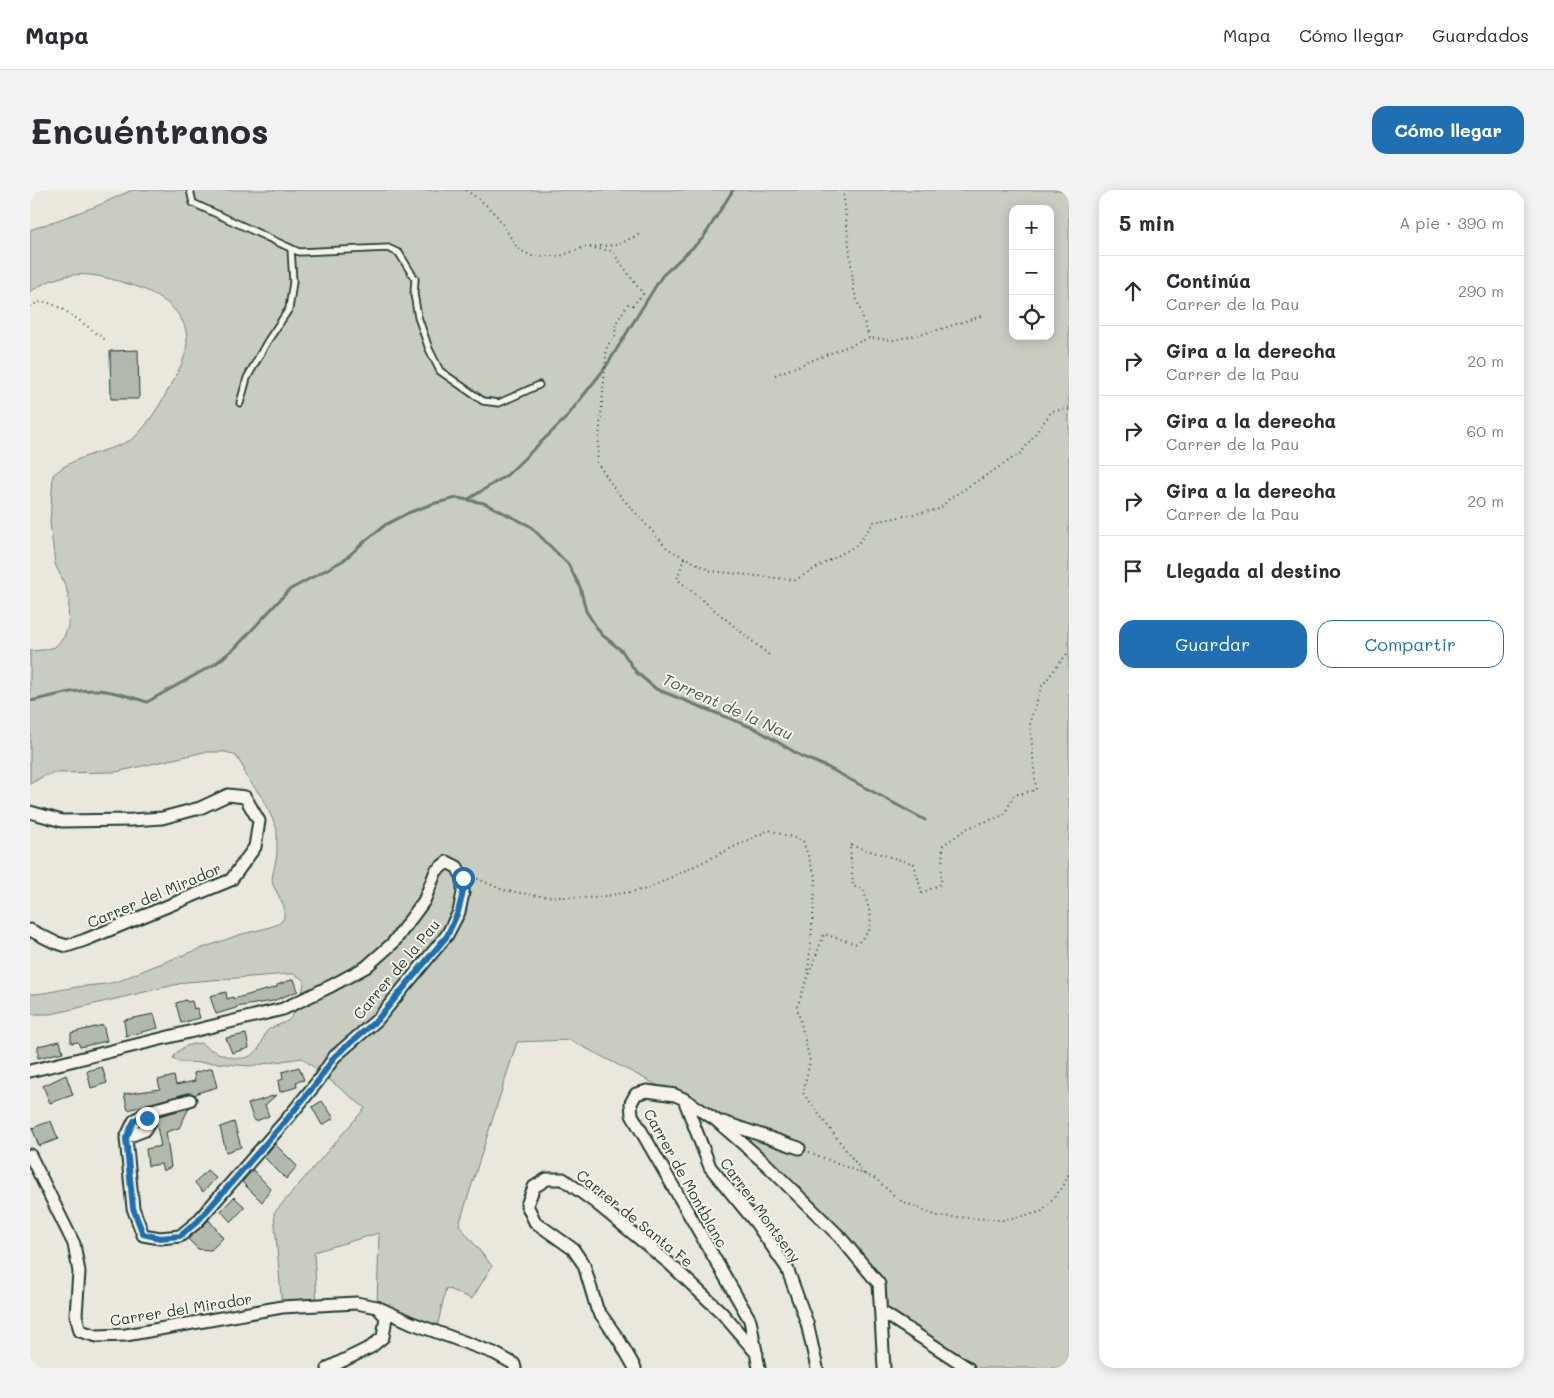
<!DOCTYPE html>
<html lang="es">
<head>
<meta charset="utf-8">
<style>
	body { margin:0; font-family:Mali,sans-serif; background:#f2f2f3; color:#2b2b33 }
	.controls { position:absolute; right:15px; top:15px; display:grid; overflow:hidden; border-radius:10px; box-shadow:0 2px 12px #0003 }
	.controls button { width:45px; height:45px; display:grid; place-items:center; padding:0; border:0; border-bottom:1px solid #e1e1e2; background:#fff; color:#2b2b33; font:25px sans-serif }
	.stop { position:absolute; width:15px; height:15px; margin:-11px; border:4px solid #1f6fb2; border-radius:50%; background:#fff }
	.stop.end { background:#1f6fb2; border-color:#fff; box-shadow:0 1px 5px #0008 }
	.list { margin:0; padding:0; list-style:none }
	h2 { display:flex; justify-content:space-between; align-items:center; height:65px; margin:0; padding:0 20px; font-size:21px }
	h2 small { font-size:16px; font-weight:400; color:#7c7c81 }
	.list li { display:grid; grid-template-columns:32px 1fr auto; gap:15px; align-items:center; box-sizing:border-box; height:70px; padding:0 20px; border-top:1px solid #e1e1e2 }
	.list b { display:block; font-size:19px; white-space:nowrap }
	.list p { margin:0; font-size:16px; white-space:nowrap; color:#7c7c81 }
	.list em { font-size:16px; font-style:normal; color:#7c7c81 }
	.actions { display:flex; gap:10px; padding:15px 20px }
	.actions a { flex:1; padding:11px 0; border:1px solid #1f6fb2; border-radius:15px; text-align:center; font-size:18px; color:#1f6fb2 }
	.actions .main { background:#1f6fb2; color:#fff }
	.icon { flex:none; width:28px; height:28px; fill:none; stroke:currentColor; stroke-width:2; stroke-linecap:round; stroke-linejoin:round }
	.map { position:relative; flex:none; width:1039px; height:1178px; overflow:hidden; border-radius:15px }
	header { display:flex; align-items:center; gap:30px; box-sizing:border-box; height:70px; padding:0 25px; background:#fff; border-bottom:1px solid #e1e1e2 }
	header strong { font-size:24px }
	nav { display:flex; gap:28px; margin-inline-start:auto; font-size:18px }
	.intro { display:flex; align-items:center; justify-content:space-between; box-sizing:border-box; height:120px; padding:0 30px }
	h1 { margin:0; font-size:35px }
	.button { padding:12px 22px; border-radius:15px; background:#1f6fb2; color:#fff; font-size:18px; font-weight:700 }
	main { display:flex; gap:30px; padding:0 30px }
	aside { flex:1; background:#fff; border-radius:15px; box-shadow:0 2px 12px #0003 }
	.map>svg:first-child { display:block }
	.green { fill:#c8ccc1; stroke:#74847a; fill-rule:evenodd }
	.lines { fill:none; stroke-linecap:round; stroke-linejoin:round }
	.stream { stroke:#6a7c72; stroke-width:3 }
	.building { fill:#b2b8ae; stroke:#1f3d34 }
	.lane-casing { stroke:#1f3d34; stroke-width:9 }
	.street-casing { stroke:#1f3d34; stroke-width:15 }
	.path { stroke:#1f3d34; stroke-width:2; stroke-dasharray:1 4; stroke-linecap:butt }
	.lane { stroke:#f7f3e8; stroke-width:5.5 }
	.street { stroke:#f7f3e8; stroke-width:11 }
	.route { stroke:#1f6fb2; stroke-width:6 }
	.labels { text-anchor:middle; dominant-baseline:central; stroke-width:4; stroke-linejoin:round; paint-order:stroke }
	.street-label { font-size:15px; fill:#1f3d34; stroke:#f7f3e8 }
	.water-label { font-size:16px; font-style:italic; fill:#445c53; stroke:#f7f3e8 }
</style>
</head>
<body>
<header>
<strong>Mapa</strong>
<nav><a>Mapa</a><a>Cómo llegar</a><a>Guardados</a></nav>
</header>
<div class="intro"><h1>Encuéntranos</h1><a class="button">Cómo llegar</a></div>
<main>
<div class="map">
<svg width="1039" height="1178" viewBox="0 0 1039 1178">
	<rect width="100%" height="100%" fill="#eae8dd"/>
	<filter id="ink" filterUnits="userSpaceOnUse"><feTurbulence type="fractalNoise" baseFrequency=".02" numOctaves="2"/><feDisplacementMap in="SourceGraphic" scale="10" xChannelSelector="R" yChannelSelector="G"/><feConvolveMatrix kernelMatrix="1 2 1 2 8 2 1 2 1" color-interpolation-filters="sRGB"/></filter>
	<g filter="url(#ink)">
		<path class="green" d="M 102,0 L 1039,0 L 1039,1178 L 947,1178 L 852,1122 L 849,1094 L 736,974 L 654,909 L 540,850 L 487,852 L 429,1035 L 462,1076 L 442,1109 L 416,1098 L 406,1142 L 347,1117 L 349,1043 L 284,1062 L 287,1113 L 252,1117 L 244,1023 L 335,918 L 272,868 L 219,876 L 186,873 L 148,872 L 143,868 C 148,858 159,854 170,853 C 185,863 216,879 229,858 C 234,851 233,842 241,838 C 247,835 253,834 259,830 C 265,824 275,799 274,790 L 264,784 L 258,784 L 157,792 L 39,820 L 21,824 L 0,824 L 0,804 C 16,804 31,799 47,797 C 61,795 75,795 89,791 C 127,774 167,760 206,746 C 220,741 236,740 250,733 L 254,728 L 254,716 L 243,695 L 242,689 L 247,664 L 247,639 L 234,610 L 215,585 L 214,579 L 207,567 L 202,564 L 196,562 L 174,562 L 86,582 L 25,583 L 14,586 L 0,594 L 0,461 L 13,460 L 25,457 L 34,447 L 38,436 L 39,410 L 36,397 L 25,374 L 20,332 L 23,285 C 45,265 74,263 99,251 C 116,243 144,191 152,173 C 171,128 132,103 95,93 C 78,88 60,83 42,85 C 27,87 13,93 0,102 L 0,40 L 67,16 ZM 983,19 L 1020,19 L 1020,146 L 983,146 Z"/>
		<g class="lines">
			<path class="stream" d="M 437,310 L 477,285 L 535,229 L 575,178 L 632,86 L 673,48 L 703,0
				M 0,511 C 21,507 45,499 67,500 C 84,501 101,507 117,512 L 185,474 L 206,457 L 259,400 L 314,370 L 334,352 L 355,335 L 378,323 L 402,314 L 427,308 L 454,313 L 500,336 L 538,374 L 550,397 L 556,421 L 571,444 L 592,461 L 606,482 L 626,499 L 726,539 L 771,566 L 797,577 L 895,630"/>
		</g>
		<path class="building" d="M 108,160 L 109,209 L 81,209 L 80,161 Z
			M 264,789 L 268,801 L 243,811 L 206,817 L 206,818 L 186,824 L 180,806 L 196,802 L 197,809 L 203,807 L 203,809 L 247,797 L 247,795 Z
			M 156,810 L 157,812 L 162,811 L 164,819 L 167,818 L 170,828 L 151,833 L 146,813 Z
			M 124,824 L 128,838 L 96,846 L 94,830 Z
			M 73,835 L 77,851 L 50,857 L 48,852 L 41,853 L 41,843 Z
			M 216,844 L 219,858 L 202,863 L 196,848 Z
			M 30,851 L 33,862 L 8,868 L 8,856 Z
			M 72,877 L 77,893 L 61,898 L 57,881 Z
			M 269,877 L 274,890 L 266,892 L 267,897 L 250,902 L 248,891 L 253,889 L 252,882 Z
			M 182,878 L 187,897 L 167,903 L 166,905 L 158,903 L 98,920 L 94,904 L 130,899 L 128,890 L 144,886 L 146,895 L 165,891 L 164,883 Z
			M 36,885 L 43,905 L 20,913 L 13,896 Z
			M 246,905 L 235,915 L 239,926 L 226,931 L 224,930 L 218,914 Z
			M 292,911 L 304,928 L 292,935 L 282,917 Z
			M 159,918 L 149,938 L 136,942 L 141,977 L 133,981 L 131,974 L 118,976 L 116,959 L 131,956 L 125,927 Z
			M 21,931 L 28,949 L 9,956 L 2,938 Z
			M 204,932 L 211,957 L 196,962 L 190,937 Z
			M 245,954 L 267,976 L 256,989 L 234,967 Z
			M 177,980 L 186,988 L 173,1002 L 165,993 Z
			M 223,980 L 241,999 L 232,1012 L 212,992 Z
			M 204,1007 L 215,1017 L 201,1032 L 191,1021 Z
			M 179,1030 L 193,1048 L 181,1060 L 168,1059 L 158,1049 Z"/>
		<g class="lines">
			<g class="lane-casing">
				<path id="lane" d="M 160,0 L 163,13 L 269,62 L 358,58 L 369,63 L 385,89 L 384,104 L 388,127 L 399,159 L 410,181 L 453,211 L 469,213 L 509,195
					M 210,213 L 217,188 L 237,152 L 259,119 L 263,92 L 261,58"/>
			</g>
			<g class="street-casing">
				<path id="street" d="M 0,622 L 32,631 L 102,630 L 132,628 L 170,618 L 198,605 L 215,607 L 229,631 L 225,657 L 201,690 L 55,750 L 37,756 L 24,752 L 0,740
					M 0,881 L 253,819 L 301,796 L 336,777 L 363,753 L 394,711 L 406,681 L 417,672 L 427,677 L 433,688 L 433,703 L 429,722 L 417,745 L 347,830 L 305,866 L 288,891 L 258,928 L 167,1032 L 150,1046 L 130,1048 L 113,1045 L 103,1018 L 96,948 L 104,931 L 111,926 L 117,928 L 119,933 L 115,940 L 97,947
					M 654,909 L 680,977 L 726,1033 L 757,1078 L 777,1133 L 787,1178
					M 111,926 L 118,921 L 160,910
					M 693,932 L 769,958
					M 0,965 L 44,1054 L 49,1082 L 46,1125 L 50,1141 L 67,1146 L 96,1145 L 252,1117 L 326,1113 L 347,1117 L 356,1127 L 353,1147 L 341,1157 L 298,1178
					M 349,1118 L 382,1133 L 464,1163 L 484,1174 L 485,1178
					M 852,1122 L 938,1178
					M 605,1178 L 589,1150 L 567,1119 L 554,1075 L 543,1059 L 505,1032 L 497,1015 L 504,997 L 517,989 L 533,989 L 566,1013 L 640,1074 L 692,1123 L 727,1164
					M 729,1178 L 720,1130 L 602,925 L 601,913 L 606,904 L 617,901 L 645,905 L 654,909 L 686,930 L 736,974 L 810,1047 L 849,1094 L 854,1178"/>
			</g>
			<path class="path" d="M 436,0 L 455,14 L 468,27 L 488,59 L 502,66 L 530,66 L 555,57
				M 813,0 L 824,101 L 839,147
				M 555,57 L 582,61 L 613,104 L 603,115 L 598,114 L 586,133 L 585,147 L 577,156 L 567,272 L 586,301 L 638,359 L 681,381 L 765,390 L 827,355 L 844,332 L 910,319 L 919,309 L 991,263 L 1022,221 L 1039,219
				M 560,57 L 587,55 L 610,44
				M 0,116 C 5,114 11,111 15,112 C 32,115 63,141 77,151
				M 745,185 L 839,148 L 864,150 L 908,140 L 951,126
				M 654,368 L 647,389 L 739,465
				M 443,692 L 448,689 L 473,700 L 509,706 L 564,708 L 617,699 L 739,640 L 773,651 L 786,689 L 778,784
				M 779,962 L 846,989 L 869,1010 L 907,1026 L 973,1030 L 1011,1022 L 1033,997 L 1039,983
				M 834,984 L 773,903 L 780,871 L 767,817 L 794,744 L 827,754 L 839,741 L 841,727 L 834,701 L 823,696 L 820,655 L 884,674 L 892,703 L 911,694 L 913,655 L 938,638 L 974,625 L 984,605 L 1006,600 L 1000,531 L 1012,496 L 1039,461"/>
			<use href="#lane" class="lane"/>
			<use href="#street" class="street"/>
		</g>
	</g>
	<g class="lines" filter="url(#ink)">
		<path class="route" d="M 117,928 L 111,926 L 104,931 L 96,948 L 103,1018 L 113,1044 L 130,1048 L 150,1046 L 167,1032 L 258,928 L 288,891 L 305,866 L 347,830 L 417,746 L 428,722 L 433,702 L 433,688"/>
	</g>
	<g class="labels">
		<g class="street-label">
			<text transform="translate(124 705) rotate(-23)">Carrer del Mirador</text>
			<text transform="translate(366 779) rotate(-50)">Carrer de la Pau</text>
			<text transform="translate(656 988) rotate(61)">Carrer de Montblanc</text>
			<text transform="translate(731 1020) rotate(54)">Carrer Montseny</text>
			<text transform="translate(605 1028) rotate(39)">Carrer de Santa Fe</text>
			<text transform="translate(151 1119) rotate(-9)">Carrer del Mirador</text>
		</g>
		<g class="water-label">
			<text transform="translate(698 516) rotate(24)">Torrent de la Nau</text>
		</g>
	</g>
</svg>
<div class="controls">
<button>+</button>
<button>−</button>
<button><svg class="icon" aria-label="locate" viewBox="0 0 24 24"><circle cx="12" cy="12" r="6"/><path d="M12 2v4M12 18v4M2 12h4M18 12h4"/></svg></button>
</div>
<div class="stop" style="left:433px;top:688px"></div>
<div class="stop end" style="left:117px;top:928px"></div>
</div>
<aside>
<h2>5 min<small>A pie · 390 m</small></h2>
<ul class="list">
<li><svg class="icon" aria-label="ahead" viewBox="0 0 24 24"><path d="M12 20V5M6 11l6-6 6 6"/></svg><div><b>Continúa</b><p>Carrer de la Pau</p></div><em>290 m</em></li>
<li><svg class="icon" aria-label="right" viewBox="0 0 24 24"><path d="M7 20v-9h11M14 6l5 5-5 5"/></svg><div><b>Gira a la derecha</b><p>Carrer de la Pau</p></div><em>20 m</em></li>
<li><svg class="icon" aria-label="right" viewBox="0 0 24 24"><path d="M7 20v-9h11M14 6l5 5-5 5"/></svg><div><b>Gira a la derecha</b><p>Carrer de la Pau</p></div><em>60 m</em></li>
<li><svg class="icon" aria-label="right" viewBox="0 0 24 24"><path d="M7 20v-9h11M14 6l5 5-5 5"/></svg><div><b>Gira a la derecha</b><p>Carrer de la Pau</p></div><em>20 m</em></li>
<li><svg class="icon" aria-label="arrive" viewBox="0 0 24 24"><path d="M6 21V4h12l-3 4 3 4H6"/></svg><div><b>Llegada al destino</b></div></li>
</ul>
<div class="actions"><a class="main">Guardar</a><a>Compartir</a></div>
</aside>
</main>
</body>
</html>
